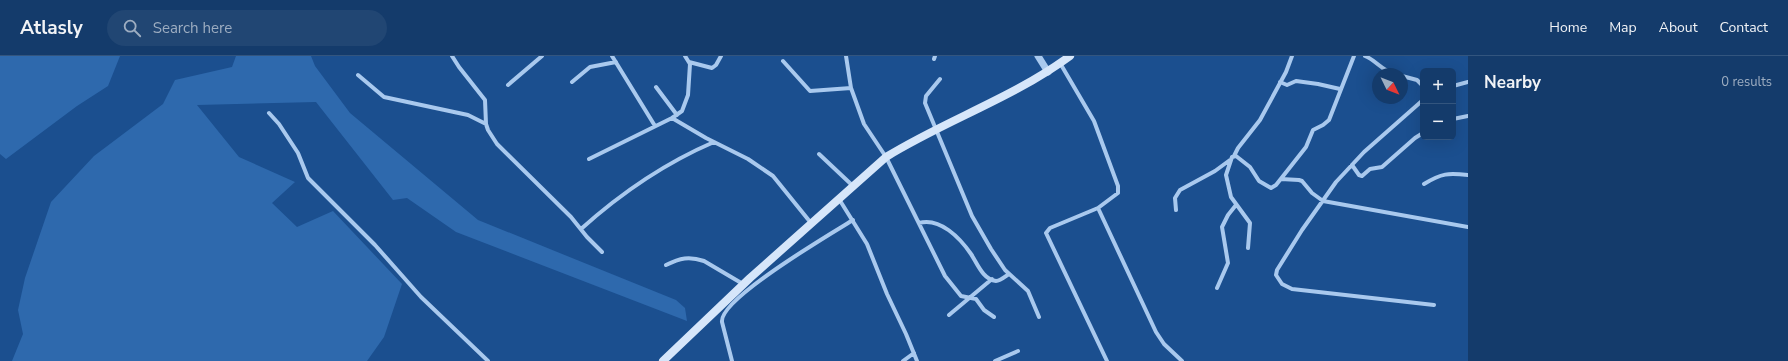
<!DOCTYPE html>
<html lang="en">
<head>
<meta charset="utf-8">
<style>
	body { margin:0; font-family:"Nunito Sans",sans-serif; background:#214673; color:#f1f3f6 }
	.controls { position:absolute; right:12px; top:12px; display:grid; overflow:hidden; border-radius:6px; box-shadow:0 4px 16px #0002 }
	.controls button { width:36px; height:36px; display:grid; place-items:center; padding:0; border:0; border-bottom:1px solid #33557e; background:#143b6b; color:#f1f3f6; font:20px sans-serif }
	.compass { position:absolute; left:1372px; top:12px; width:36px; height:36px; border-radius:50%; background:#143b6b; box-shadow:0 4px 16px #0002; rotate:133deg }
	.list { margin:0; padding:0; list-style:none }
	h2 { display:flex; justify-content:space-between; align-items:center; height:52px; margin:0; padding:0 16px; font-size:17px }
	h2 small { font-size:13px; font-weight:400; color:#9dadc1 }
	.icon { flex:none; width:22px; height:22px; fill:none; stroke:currentColor; stroke-width:2; stroke-linecap:round; stroke-linejoin:round }
	.map { position:relative; flex:none; width:1468px; height:305px; overflow:hidden }
	header { display:flex; align-items:center; gap:24px; box-sizing:border-box; height:56px; padding:0 20px; background:#143b6b; border-bottom:1px solid #33557e }
	header strong { font-size:19px }
	nav { display:flex; gap:22px; margin-inline-start:auto; font-size:14px }
	.search { width:280px; height:36px; background:#214673; display:flex; align-items:center; gap:10px; box-sizing:border-box; padding:0 14px; border-radius:22px; color:#9dadc1; font-size:15px }
	main { display:flex }
	aside { flex:1; background:#143b6b }
	.map>svg:first-child { display:block }
	.green { fill:#2e69ad }
	.lines { fill:none; stroke-linecap:round; stroke-linejoin:round }
	.minor { stroke:#a9c9ee; stroke-width:4 }
	.tertiary { stroke:#a9c9ee; stroke-width:7 }
	.secondary { stroke:#d6e6fa; stroke-width:8 }
</style>
</head>
<body>
<header>
<strong>Atlasly</strong>
<div class="search"><svg class="icon" aria-label="search" viewBox="0 0 24 24"><circle cx="10" cy="10" r="6"/><path d="M15 15l6 6"/></svg>Search here</div>
<nav><a>Home</a><a>Map</a><a>About</a><a>Contact</a></nav>
</header>
<main>
<div class="map">
<svg width="1468" height="305" viewBox="0 0 1468 305">
	<rect width="100%" height="100%" fill="#1b4f8f"/>
	<path class="green" d="M 0,0 L 120,0 L 108,30 L 77,50 L 6,103 L 0,98 Z
		M 236,0 L 311,0 L 315,10 L 350,57 L 478,164 L 676,244 L 685,252 L 687,265 L 456,176 L 407,142 L 393,144 L 316,46 L 197,49 L 239,101 L 295,126 L 272,147 L 297,171 L 333,155 L 402,228 L 384,281 L 367,305 L 12,305 L 23,278 L 18,254 L 25,222 L 51,146 L 94,100 L 163,48 L 175,24 L 232,11 Z"/>
	<g class="lines">
		<path class="minor" d="M 452,0 L 459,11 L 485,44 L 486,68 L 488,74 L 497,88 L 571,161 L 587,181 L 602,196
			M 612,0 L 655,70
			M 846,0 L 851,32 L 864,68 L 886,101 L 945,220 L 961,240 L 976,243 L 984,254 L 994,261
			M 1365,0 C 1377,5 1382,15 1395,18
			M 934,3 L 935,0
			M 783,5 L 810,35 L 851,32
			M 689,6 L 712,12 L 716,9 L 721,0
			M 1060,7 L 1094,65 L 1118,130 L 1118,137 L 1098,152
			M 358,19 L 384,41 L 468,59 L 486,68
			M 1402,20 L 1417,24 L 1423,30
			M 940,23 L 926,40 L 925,47 L 972,160 L 991,193 L 1005,214 L 1028,235 L 1039,261
			M 572,26 L 590,11 L 616,6
			M 1280,26 L 1287,29 L 1296,25 L 1318,28 L 1340,33
			M 508,29 L 542,0
			M 1453,30 L 1468,26
			M 656,31 L 677,59
			M 1423,44 L 1364,96 L 1336,126 L 1302,174 L 1277,214 L 1276,219 L 1282,228 L 1292,233 L 1434,249
			M 269,57 L 279,68 L 298,97 L 308,122 L 375,189 L 421,241 L 488,305
			M 672,62 L 706,82 L 748,103 L 773,120 L 811,167
			M 1453,63 L 1468,60
			M 819,98 L 853,130
			M 1234,100 L 1238,92 L 1260,64 L 1286,16 L 1292,0
			M 589,103 L 672,62 L 682,55 L 688,39 L 690,8 L 685,0
			M 1352,109 L 1359,119 L 1362,120 L 1370,113 L 1382,111 L 1415,82 L 1423,77
			M 1281,123 L 1299,124 L 1302,125 L 1312,137 L 1323,145 L 1468,171
			M 1424,128 C 1442,117 1448,117 1468,119
			M 839,143 L 867,188 L 887,238 L 906,278 L 917,305
			M 1176,154 L 1175,142 L 1180,134 L 1215,115 L 1230,104
			M 919,167 C 940,161 960,182 971,198 C 977,207 983,224 996,225 C 1000,225 1006,220 1009,218
			M 581,173 C 620,138 665,107 714,86
			M 1248,192 L 1250,167 L 1231,141 L 1226,119 L 1232,101 L 1236,100 L 1250,111 L 1259,125 L 1271,132 L 1276,129 L 1306,91 L 1313,74 L 1323,69 L 1329,64 L 1354,0
			M 666,209 C 680,202 689,200 704,205 L 743,228
			M 1217,232 L 1228,207 L 1222,171 L 1228,159 L 1236,149
			M 949,259 L 992,223
			M 732,305 L 722,266 C 719,243 832,177 853,164
			M 903,305 L 914,297
			M 995,305 L 1018,295
			M 1107,305 L 1046,177 L 1050,172 L 1098,152 L 1156,276 L 1164,288 L 1182,305"/>
		<path class="tertiary" d="M 1038,0 L 1048,16"/>
		<path class="secondary" d="M 663,305 L 750,222 L 886,101 C 946,64 1013,42 1070,0"/>
	</g>
</svg>
<div class="controls">
<button>+</button>
<button>−</button>
</div>
<svg class="compass" viewBox="-18 -18 36 36"><path d="M0-13l5 13h-10z" fill="#e53935"/><path d="M0 13l5-13h-10z" fill="#9dadc1"/></svg>
</div>
<aside>
<h2>Nearby<small>0 results</small></h2>
<ul class="list">
</ul>
</aside>
</main>
</body>
</html>
